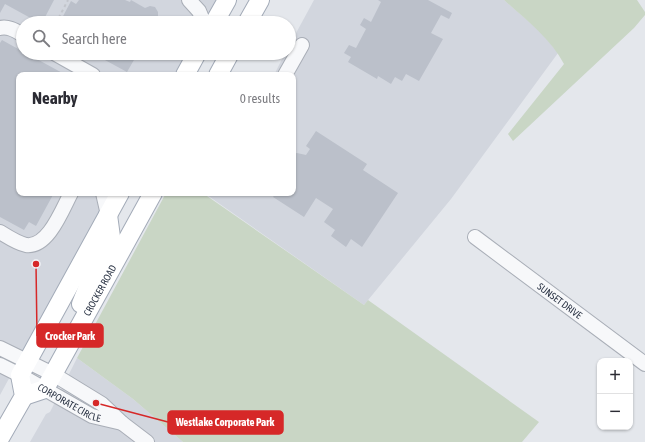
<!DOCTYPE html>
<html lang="en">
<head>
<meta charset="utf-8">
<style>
	body { margin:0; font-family:"Asap Condensed",sans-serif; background:#f7f7f7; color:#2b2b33 }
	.controls { position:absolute; right:12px; bottom:12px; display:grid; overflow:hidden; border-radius:8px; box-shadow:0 1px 3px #0004 }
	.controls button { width:36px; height:36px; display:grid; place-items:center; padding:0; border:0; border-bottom:1px solid #e1e1e2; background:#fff; color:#2b2b33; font:20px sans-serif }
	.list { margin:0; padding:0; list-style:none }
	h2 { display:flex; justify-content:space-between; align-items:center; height:52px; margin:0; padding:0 16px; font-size:17px }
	h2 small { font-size:13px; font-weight:400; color:#7c7c81 }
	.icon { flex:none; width:22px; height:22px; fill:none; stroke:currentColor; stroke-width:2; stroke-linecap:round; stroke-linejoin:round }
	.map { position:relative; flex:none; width:645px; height:442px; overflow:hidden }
	.search { position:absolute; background:#fff; box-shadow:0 1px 3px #0004; left:16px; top:16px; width:280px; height:44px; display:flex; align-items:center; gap:10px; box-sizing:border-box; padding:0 14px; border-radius:22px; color:#7c7c81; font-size:15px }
	.panel { position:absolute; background:#fff; box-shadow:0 1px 3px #0004; left:16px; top:72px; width:280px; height:124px; border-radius:8px }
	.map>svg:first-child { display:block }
	.built { fill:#d2d6de }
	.green { fill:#c9d6c5 }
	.building { fill:#bbc0ca }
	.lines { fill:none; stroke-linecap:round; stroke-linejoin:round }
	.minor-casing { stroke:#a9aeb7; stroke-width:16 }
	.major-casing { stroke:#a3abb8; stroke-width:20 }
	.path { stroke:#c2c5cb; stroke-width:2; stroke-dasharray:3 3; stroke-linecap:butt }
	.minor { stroke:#f7f8fa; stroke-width:14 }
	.major { stroke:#fff; stroke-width:18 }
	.labels { text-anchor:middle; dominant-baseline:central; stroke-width:3.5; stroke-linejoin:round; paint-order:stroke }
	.street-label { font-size:10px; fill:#2b3445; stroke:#f4f6f9 }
	.leader { fill:none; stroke:#d62828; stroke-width:1.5 }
	.callout-dot { fill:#d62828; stroke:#f4f6f9; stroke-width:1.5 }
	.callout { fill:#d62828; stroke:#d62828; stroke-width:1.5 }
	.callout-label { font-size:11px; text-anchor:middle; font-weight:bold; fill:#fff }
</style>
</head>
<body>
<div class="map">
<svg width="645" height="442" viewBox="0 0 645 442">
	<rect width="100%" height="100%" fill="#e4e7ec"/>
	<path class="built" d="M 0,0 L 216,0 L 204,23 L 23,23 L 23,53 L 187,53 L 175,75 L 19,75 L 19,193 L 110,193 L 0,395 Z
		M 314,0 L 504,0 L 541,32 L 558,53 L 451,199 L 364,305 L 207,195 L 207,193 L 293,193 L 293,75 L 274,75 L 285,53 L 289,53 L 289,46 Z
		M 77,358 L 133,399 L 183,442 L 30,442 L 46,414 L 50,412 Z"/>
	<path class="green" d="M 504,0 L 637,0 L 645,12 L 645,15 L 634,28 L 513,141 L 508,134 L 564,64 C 550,38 526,20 504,0 Z
		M 166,193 L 207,193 L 207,196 L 364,305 L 368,300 L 539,422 L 522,442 L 183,442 L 133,399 L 77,358 Z"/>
	<path class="building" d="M 0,0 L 54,0 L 42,23 L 35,23 L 36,21 L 5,4 L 0,13 Z
		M 79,0 L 125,0 L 130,2 L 131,0 L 145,8 L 150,6 L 155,7 L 158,12 L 158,16 L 154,23 L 60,22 L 71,1 L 76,4 Z
		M 378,0 L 428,0 L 452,13 L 449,19 L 441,15 L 431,33 L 443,39 L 419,81 L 406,74 L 402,81 L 395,77 L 391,84 L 378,76 L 377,79 L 348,62 L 351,57 L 344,53 L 349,45 L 356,48 L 366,29 L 360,25 L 364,18 L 371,22 L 381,2 Z
		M 2,40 L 20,50 L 23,44 L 23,53 L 27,54 L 33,53 L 37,55 L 35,58 L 66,75 L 19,75 L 19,193 L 54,193 L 36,226 L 29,222 L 24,230 L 0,217 L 0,43 Z
		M 92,53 L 138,53 L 127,72 Z
		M 316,131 L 367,164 L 363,170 L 398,193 L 362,247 L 351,239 L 346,247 L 331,236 L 335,230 L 324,222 L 333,209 L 316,198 L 304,217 L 273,197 L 276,193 L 293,193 L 293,154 L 297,153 L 306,155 L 310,149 L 306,146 Z"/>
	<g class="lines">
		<g class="minor-casing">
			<g id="minor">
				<path d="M 189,0 L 199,11 L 204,23"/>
				<path d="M 0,28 C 9,26 16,31 23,35"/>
				<path d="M 54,53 L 93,75"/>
				<path d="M 285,75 L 302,45"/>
				<path d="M 103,193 L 108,215"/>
				<path d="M 0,232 C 8,237 17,243 26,245 C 48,248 62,210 71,193"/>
				<path id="s1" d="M 475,237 L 645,364"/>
				<path d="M 0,348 L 53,374 L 102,404 L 122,423 L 147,442"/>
				<path id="s2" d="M 0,365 L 20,375 L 92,416 L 122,423"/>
			</g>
		</g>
		<g class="major-casing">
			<g id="major">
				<path d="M 214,23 L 227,0"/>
				<path d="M 247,23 L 260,0"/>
				<path d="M 185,75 L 197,53"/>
				<path d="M 218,75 L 230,53"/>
				<path d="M 81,304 L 99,259 L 111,237 L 108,215"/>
				<path id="s3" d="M 24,396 L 45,389 L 153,193"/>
				<path d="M 0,438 L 24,396 L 20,375 L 120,193"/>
			</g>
		</g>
		<path class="path" d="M 56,23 L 68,0"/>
		<use href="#minor" class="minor"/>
		<use href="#major" class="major"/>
	</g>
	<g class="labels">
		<g class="street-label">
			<text stroke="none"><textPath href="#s3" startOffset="135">CROCKER ROAD</textPath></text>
			<text stroke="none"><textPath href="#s1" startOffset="106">SUNSET DRIVE</textPath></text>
			<text stroke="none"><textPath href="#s2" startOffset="79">CORPORATE CIRCLE</textPath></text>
		</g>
	</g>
	<path class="leader" d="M36 264L37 336M96 403L168 422"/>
	<g class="callout-dot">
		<circle cx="36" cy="264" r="4"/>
		<circle cx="96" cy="403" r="4"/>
	</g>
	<g class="callout">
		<rect x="37" y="324" width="66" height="23" rx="4"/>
		<rect x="168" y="411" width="115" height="23" rx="4"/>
	</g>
	<g class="callout-label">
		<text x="70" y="340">Crocker Park</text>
		<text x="225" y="426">Westlake Corporate Park</text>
	</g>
</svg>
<div class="controls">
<button>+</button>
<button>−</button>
</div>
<div class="search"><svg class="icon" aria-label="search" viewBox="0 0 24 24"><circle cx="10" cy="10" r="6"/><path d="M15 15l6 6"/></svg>Search here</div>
<section class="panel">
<h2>Nearby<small>0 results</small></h2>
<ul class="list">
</ul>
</section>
</div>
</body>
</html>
